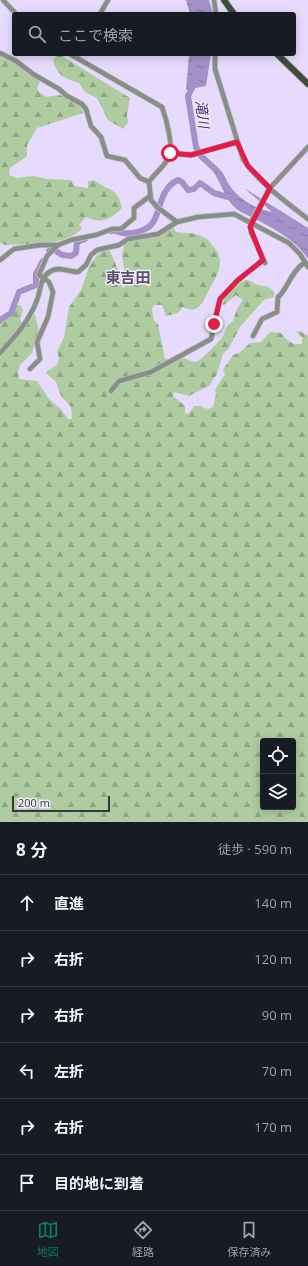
<!DOCTYPE html>
<html lang="ja">
<head>
<meta charset="utf-8">
<style>
	body { margin:0; font-family:"Open Sans","Noto Sans JP",sans-serif; background:#20242c; color:#f1f3f6 }
	.controls { position:absolute; right:12px; bottom:12px; display:grid; overflow:hidden; border-radius:4px; box-shadow:0 2px 10px #0003 }
	.controls button { width:36px; height:36px; display:grid; place-items:center; padding:0; border:0; border-bottom:1px solid #363941; background:#171b24; color:#f1f3f6; font:20px sans-serif }
	.scale { position:absolute; left:12px; bottom:10px; width:98px; box-sizing:border-box; padding-left:4px; border:2px solid #383441; border-top:0; font-size:11px; line-height:14px; white-space:nowrap; color:#383441; -webkit-text-stroke:3px #f1ecfa; paint-order:stroke }
	.stop { position:absolute; width:12px; height:12px; margin:-9px; border:3px solid #e11d48; border-radius:50%; background:#fff }
	.stop.end { background:#e11d48; border-color:#fff; box-shadow:0 1px 4px #0008 }
	.list { margin:0; padding:0; list-style:none }
	h2 { display:flex; justify-content:space-between; align-items:center; height:52px; margin:0; padding:0 16px; font-size:17px }
	h2 small { font-size:13px; font-weight:400; color:#9ea1a6 }
	.list li { display:grid; grid-template-columns:26px 1fr auto; gap:12px; align-items:center; box-sizing:border-box; height:56px; padding:0 16px; border-top:1px solid #363941 }
	.list b { display:block; font-size:15px; white-space:nowrap }
	.list em { font-size:13px; font-style:normal; color:#9ea1a6 }
	.icon { flex:none; width:22px; height:22px; fill:none; stroke:currentColor; stroke-width:2; stroke-linecap:round; stroke-linejoin:round }
	.map { position:relative; flex:none; width:308px; height:822px; overflow:hidden }
	.search { position:absolute; background:#171b24; box-shadow:0 2px 10px #0003; left:12px; right:12px; top:12px; height:44px; display:flex; align-items:center; gap:10px; box-sizing:border-box; padding:0 14px; border-radius:4px; color:#9ea1a6; font-size:15px }
	.sheet { height:388px; background:#171b24 }
	nav { display:flex; justify-content:space-around; align-items:center; box-sizing:border-box; height:56px; border-top:1px solid #363941; background:#171b24; font-size:11px; color:#9ea1a6 }
	nav a { display:grid; justify-items:center; gap:2px }
	nav .on { color:#0f766e }
	.map>svg:first-child { display:block }
	.forest { fill:url(#forest-firs); fill-rule:evenodd }
	.water { fill:url(#water-ripples) }
	.lines { fill:none; stroke-linecap:round; stroke-linejoin:round }
	.river { stroke:#a591c9; stroke-width:6 }
	.minor-casing { stroke:#c3bad7; stroke-width:6 }
	.major-casing { stroke:#c3bad7; stroke-width:8 }
	.minor { stroke:#879083; stroke-width:4.5 }
	.major { stroke:#3f4e38; stroke-width:6 }
	.route { stroke:#e11d48; stroke-width:5 }
	.labels { text-anchor:middle; dominant-baseline:central; stroke-width:3; stroke-linejoin:round; paint-order:stroke }
	.water-label { font-size:14px; font-style:italic; fill:#47296d; stroke:#f1ecfa }
	.quarter-label { font-size:15px; font-weight:bold; fill:#594f6b; stroke:#f1ecfa }
</style>
</head>
<body>
<div class="map">
<svg width="308" height="822" viewBox="0 0 308 822">
	<defs>
		<pattern id="forest-firs" width="22" height="20" patternUnits="userSpaceOnUse"><rect width="22" height="20" fill="#afcca0"/><path d="M5 1l3.5 6h-7zM16 11l3.5 6h-7z" fill="#8fa684"/></pattern>
		<pattern id="water-ripples" width="26" height="14" patternUnits="userSpaceOnUse"><rect width="26" height="14" fill="#a591c9"/><path d="M2 4q2-2 4 0t4 0M15 11q2-2 4 0t4 0" fill="none" stroke="#8777a5"/></pattern>
	</defs>
	<rect width="100%" height="100%" fill="#e6dbfd"/>
	<path class="forest" d="M 59,54 L 130,98 L 127,115 L 128,123 L 123,129 L 108,120 L 97,98 L 85,92 L 79,83 C 65,79 55,74 53,59 Z
		M 0,56 L 16,63 L 40,82 L 37,88 L 39,92 L 46,97 L 60,95 L 82,107 L 83,113 L 37,128 L 27,145 L 27,156 L 10,168 L 9,175 L 17,178 L 32,176 L 48,179 L 71,180 L 74,186 L 88,188 L 88,181 L 94,180 C 109,192 117,186 122,208 C 111,219 101,225 86,217 L 79,225 L 82,228 C 69,246 26,244 5,245 L 0,243 Z
		M 173,227 L 176,232 C 186,234 192,231 203,237 C 207,238 210,242 212,245 C 227,261 218,274 209,290 C 206,296 203,304 197,308 C 193,311 187,309 183,307 L 178,313 L 166,316 L 162,305 L 154,305 L 152,309 L 154,321 L 158,324 L 165,359 L 183,357 C 187,359 193,363 198,361 C 203,358 220,341 223,336 C 226,330 226,325 233,321 L 237,309 L 243,300 L 236,295 L 224,305 L 221,304 C 224,298 239,281 246,280 C 250,280 254,284 258,285 C 264,286 270,286 274,292 L 274,297 L 264,300 L 240,327 L 229,348 L 223,354 L 217,374 L 209,386 L 189,396 L 174,392 L 173,396 L 185,406 L 185,413 L 189,414 L 194,406 L 199,406 L 208,409 L 213,407 L 216,394 L 215,390 L 225,374 L 223,370 C 226,364 230,361 233,355 L 239,353 L 250,343 L 261,342 L 270,332 L 281,333 C 288,341 291,345 302,344 L 302,337 L 296,332 L 300,331 L 308,336 L 308,822 L 0,822 L 0,322 L 9,318 L 16,305 L 20,305 L 23,310 L 20,320 L 22,323 L 27,323 L 35,314 L 39,331 L 32,353 L 20,365 L 18,372 L 19,379 L 37,381 L 49,399 L 61,409 L 68,419 L 72,419 L 71,407 L 61,396 L 56,382 L 46,373 L 47,371 L 57,365 L 59,358 L 57,352 L 64,337 L 69,307 L 81,290 L 89,267 L 97,255 L 103,251 L 110,251 L 119,272 L 122,287 L 124,288 L 126,284 L 122,255 L 124,245 L 128,241 L 161,235 ZM 263,741 L 293,741 L 293,807 L 263,807 Z"/>
	<path class="water" d="M 186,0 L 209,0 L 213,14 L 190,14 Z
		M 189,54 L 211,54 L 206,86 L 186,90 Z
		M 211,163 C 224,170 223,175 230,186 C 239,199 257,210 272,212 L 244,188 L 308,228 L 308,259 C 297,241 276,230 257,220 C 251,217 244,214 238,210 C 223,199 221,178 208,165 Z"/>
	<g class="lines">
		<path class="river" d="M 195,82 L 188,96 L 196,147 L 201,156 L 215,169
			M 111,231 C 116,230 118,232 123,233 C 130,234 141,232 147,228 C 162,220 156,190 178,180 L 182,182 L 188,190 L 194,189 L 200,183 L 214,193 L 228,197
			M 49,251 L 53,249 L 62,255 L 71,256 L 76,253 L 77,242 L 85,239
			M 0,320 L 11,313 L 19,292 L 36,285 L 36,274 L 43,261"/>
		<g class="minor-casing">
			<path id="minor" d="M 3,0 L 16,14
				M 214,0 L 216,14
				M 100,14 L 108,0
				M 0,53 L 16,61 L 33,74 L 59,89 L 67,96 L 82,104 L 86,109 L 91,126 L 101,137 L 107,156 L 125,160 L 140,178 L 149,182
				M 70,54 L 162,107 C 166,118 174,147 169,157 C 164,167 155,173 149,182 L 151,200 L 157,207 L 177,222 L 198,217 L 234,214 L 289,243 L 300,254 L 308,267
				M 215,54 L 215,69 L 243,159 C 259,183 286,202 308,219
				M 170,153 L 191,155 L 237,142
				M 0,260 L 14,249 L 40,245 L 58,245
				M 265,263 L 251,232 L 251,222 L 270,188 L 308,147
				M 253,336 L 262,319 L 277,312 L 278,297 C 286,292 291,271 304,263
				M 0,353 C 14,338 30,320 37,300 C 41,289 40,277 51,271 C 59,266 69,272 78,272 L 86,265 L 91,255 L 97,250 L 119,245 L 128,239 L 158,234 L 177,222
				M 30,369 L 40,359 L 37,342 L 48,317 L 53,292 L 49,282 L 39,275 L 47,256 L 58,245 L 71,240 L 96,235 L 112,229 L 121,229 L 134,218 L 134,208 L 150,196
				M 111,391 L 119,381 L 151,372 L 211,339 L 220,299 L 238,280 L 263,260"/>
		</g>
		<g class="major-casing">
			<path id="major" d="M 224,0 L 234,14
				M 277,54 L 308,84"/>
		</g>
		<use href="#minor" class="minor"/>
		<use href="#major" class="major"/>
	</g>
	<g class="lines">
		<path class="route" d="M 170,153 L 191,155 L 237,142 L 248,166 L 270,188 L 250,227 L 263,260 L 238,280 L 220,299 L 214,324"/>
	</g>
	<g class="labels">
		<g class="water-label">
			<text transform="translate(203 114) rotate(83)">滝川</text>
		</g>
		<g class="quarter-label">
			<text x="128" y="277">東吉田</text>
		</g>
	</g>
</svg>
<div class="controls">
<button><svg class="icon" aria-label="locate" viewBox="0 0 24 24"><circle cx="12" cy="12" r="6"/><path d="M12 2v4M12 18v4M2 12h4M18 12h4"/></svg></button>
<button><svg class="icon" aria-label="layers" viewBox="0 0 24 24"><path d="M12 4l9 5-9 5-9-5zM3 14l9 5 9-5"/></svg></button>
</div>
<div class="scale">200 m</div>
<div class="stop" style="left:170px;top:153px"></div>
<div class="stop end" style="left:214px;top:324px"></div>
<div class="search"><svg class="icon" aria-label="search" viewBox="0 0 24 24"><circle cx="10" cy="10" r="6"/><path d="M15 15l6 6"/></svg>ここで検索</div>
</div>
<section class="sheet">
<h2>8 分<small>徒歩 · 590 m</small></h2>
<ul class="list">
<li><svg class="icon" aria-label="ahead" viewBox="0 0 24 24"><path d="M12 20V5M6 11l6-6 6 6"/></svg><div><b>直進</b></div><em>140 m</em></li>
<li><svg class="icon" aria-label="right" viewBox="0 0 24 24"><path d="M7 20v-9h11M14 6l5 5-5 5"/></svg><div><b>右折</b></div><em>120 m</em></li>
<li><svg class="icon" aria-label="right" viewBox="0 0 24 24"><path d="M7 20v-9h11M14 6l5 5-5 5"/></svg><div><b>右折</b></div><em>90 m</em></li>
<li><svg class="icon" aria-label="left" viewBox="0 0 24 24"><path d="M17 20v-9H6M10 6l-5 5 5 5"/></svg><div><b>左折</b></div><em>70 m</em></li>
<li><svg class="icon" aria-label="right" viewBox="0 0 24 24"><path d="M7 20v-9h11M14 6l5 5-5 5"/></svg><div><b>右折</b></div><em>170 m</em></li>
<li><svg class="icon" aria-label="arrive" viewBox="0 0 24 24"><path d="M6 21V4h12l-3 4 3 4H6"/></svg><div><b>目的地に到着</b></div></li>
</ul>
</section>
<nav>
<a class="on"><svg class="icon" aria-label="map" viewBox="0 0 24 24"><path d="M3 6l6-2 6 2 6-2v14l-6 2-6-2-6 2zM9 4v14M15 6v14"/></svg>地図</a>
<a><svg class="icon" aria-label="directions" viewBox="0 0 24 24"><path d="M12 3l9 9-9 9-9-9zM9 14v-3h6M13 9l2 2-2 2"/></svg>経路</a>
<a><svg class="icon" aria-label="saved" viewBox="0 0 24 24"><path d="M7 4h10v16l-5-4-5 4z"/></svg>保存済み</a>
</nav>
</body>
</html>
